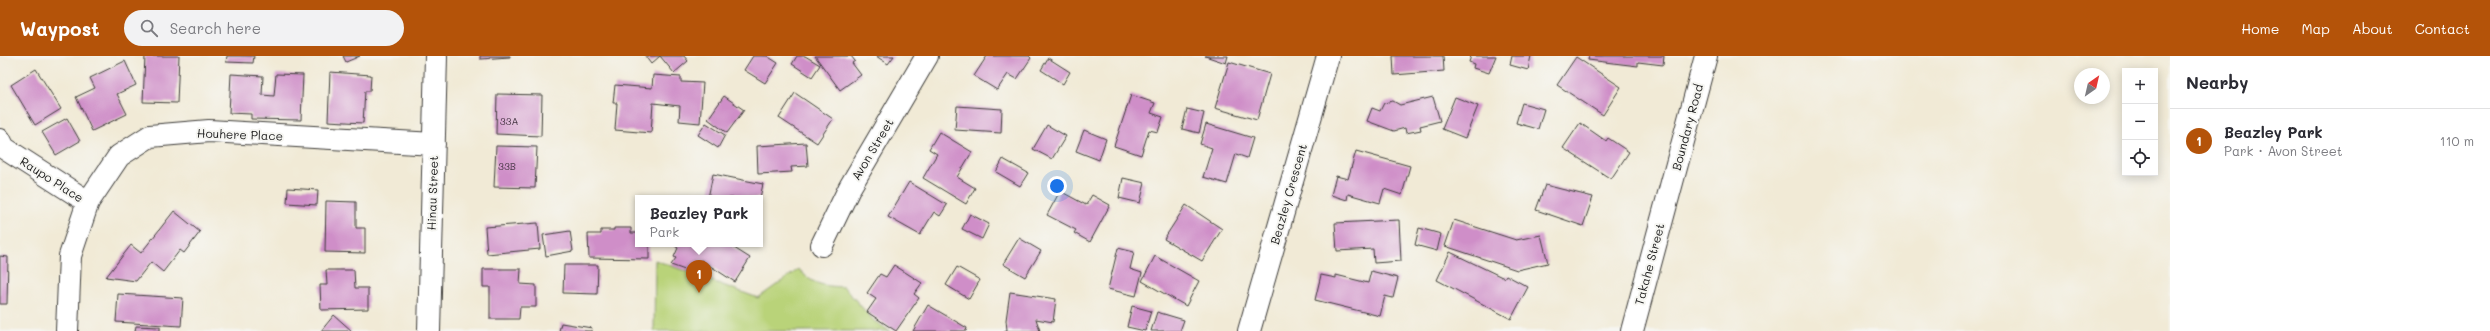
<!DOCTYPE html>
<html lang="en">
<head>
<meta charset="utf-8">
<style>
	body { margin:0; font-family:Mali,sans-serif; background:#f2f2f3; color:#2b2b33 }
	.controls { position:absolute; right:12px; top:12px; display:grid; overflow:hidden; border-radius:0px; box-shadow:0 2px 10px #0003 }
	.controls button { width:36px; height:36px; display:grid; place-items:center; padding:0; border:0; border-bottom:1px solid #e1e1e2; background:#fff; color:#2b2b33; font:20px sans-serif }
	.compass { position:absolute; left:2074px; top:12px; width:36px; height:36px; border-radius:50%; background:#fff; box-shadow:0 2px 10px #0003; rotate:34deg }
	.you { position:absolute; left:1057px; top:130px; width:14px; height:14px; margin:-10px; border:3px solid #fff; border-radius:50%; background:#1a73e8; box-shadow:0 0 0 6px #1a73e833 }
	.badge { display:grid; place-items:center; width:26px; height:26px; border-radius:50%; background:#b45309; color:#fff; font-size:13px; font-weight:700 }
	.pin { position:absolute; translate:-50% -33px; filter:drop-shadow(0 1px 2px #0008) }
	.pin::after { content:''; position:absolute; top:21px; width:14px; height:12px; background:inherit; clip-path:polygon(0 0,100% 0,50% 100%) }
	.popup { position:absolute; left:635px; top:139px; width:128px; height:52px; box-sizing:border-box; display:grid; place-content:center; border-radius:0px; background:#fff; filter:drop-shadow(0 1px 3px #0005); font-size:13px; white-space:nowrap; color:#7c7c81 }
	.popup b { font-size:15px; color:#2b2b33 }
	.popup::after { content:''; position:absolute; left:50%; top:100%; margin-left:-8px; border:8px solid transparent; border-top-color:#fff }
	.list { margin:0; padding:0; list-style:none }
	h2 { display:flex; justify-content:space-between; align-items:center; height:52px; margin:0; padding:0 16px; font-size:17px }
	h2 small { font-size:13px; font-weight:400; color:#7c7c81 }
	.list li { display:grid; grid-template-columns:26px 1fr auto; gap:12px; align-items:center; box-sizing:border-box; height:64px; padding:0 16px; border-top:1px solid #e1e1e2 }
	.list b { display:block; font-size:15px; white-space:nowrap }
	.list p { margin:0; font-size:13px; white-space:nowrap; color:#7c7c81 }
	.list em { font-size:13px; font-style:normal; color:#7c7c81 }
	.icon { flex:none; width:22px; height:22px; fill:none; stroke:currentColor; stroke-width:2; stroke-linecap:round; stroke-linejoin:round }
	.map { position:relative; flex:none; width:2170px; height:275px; overflow:hidden }
	header { display:flex; align-items:center; gap:24px; box-sizing:border-box; height:56px; padding:0 20px; background:#b45309; color:#fff }
	header strong { font-size:19px }
	nav { display:flex; gap:22px; margin-inline-start:auto; font-size:14px }
	.search { width:280px; height:36px; background:#f2f2f3; display:flex; align-items:center; gap:10px; box-sizing:border-box; padding:0 14px; border-radius:22px; color:#7c7c81; font-size:15px }
	main { display:flex }
	aside { flex:1; background:#fff }
	.map>svg:first-child { display:block }
	.green { fill:#b9d379; stroke:#6a784a }
	.building { fill:#cf8ec8 }
	.lines { fill:none; stroke-linecap:round; stroke-linejoin:round }
	.minor-casing { stroke:#3c3b38; stroke-width:24 }
	.minor { stroke:#fff; stroke-width:22 }
	.labels { text-anchor:middle; dominant-baseline:central; stroke-width:4; stroke-linejoin:round; paint-order:stroke }
	.number-label { font-size:10px; fill:#493847 }
	.street-label { font-size:12px; fill:#1c1c1c; stroke:#f6f6f2 }
</style>
</head>
<body>
<header>
<strong>Waypost</strong>
<div class="search"><svg class="icon" aria-label="search" viewBox="0 0 24 24"><circle cx="10" cy="10" r="6"/><path d="M15 15l6 6"/></svg>Search here</div>
<nav><a>Home</a><a>Map</a><a>About</a><a>Contact</a></nav>
</header>
<main>
<div class="map">
<svg width="2170" height="275" viewBox="0 0 2170 275">
	<rect width="100%" height="100%" fill="#f6f6f2"/>
	<filter id="ink" filterUnits="userSpaceOnUse"><feTurbulence type="fractalNoise" baseFrequency=".025" numOctaves="2"/><feDisplacementMap in="SourceGraphic" scale="8" xChannelSelector="R" yChannelSelector="G"/><feConvolveMatrix kernelMatrix="1 2 1 2 8 2 1 2 1" color-interpolation-filters="sRGB"/></filter>
	<filter id="wash" filterUnits="userSpaceOnUse"><feTurbulence type="fractalNoise" baseFrequency=".012" numOctaves="4" result="noise"/><feDisplacementMap in="SourceGraphic" scale="16" xChannelSelector="R" yChannelSelector="G"/><feGaussianBlur stdDeviation="0.9" result="paint"/><feColorMatrix in="noise" values="0 0 0 0 0 0 0 0 0 0 0 0 0 0 0 0 0 1.4 0 .05"/><feComposite in="paint" operator="in"/></filter>
	<g filter="url(#wash)">
		<rect width="100%" height="100%" fill="#f1ead6"/>
		<path class="green" d="M 655,204 L 758,242 L 799,213 C 812,229 824,230 844,231 L 874,265 L 890,275 L 654,275 Z"/>
		<g id="blocks">
			<path class="building" d="M 145,0 L 179,0 L 177,47 L 143,46 Z
				M 227,0 L 254,0 L 253,7 L 226,6 Z
				M 343,0 L 360,0 L 346,6 Z
				M 480,0 L 510,0 L 510,1 L 480,3 Z
				M 645,0 L 684,0 L 688,5 L 674,17 L 660,0 L 651,8 Z
				M 753,0 L 767,0 L 778,7 L 765,27 L 744,14 Z
				M 797,0 L 805,0 L 820,9 L 812,21 L 792,8 Z
				M 815,0 L 851,0 L 855,5 L 852,7 L 861,19 L 840,34 Z
				M 876,0 L 894,0 L 888,8 Z
				M 987,0 L 1029,0 L 1031,2 L 1017,23 L 1008,18 L 997,34 L 974,20 Z
				M 1205,0 L 1228,0 L 1226,7 Z
				M 1393,0 L 1443,0 L 1444,15 L 1394,19 Z
				M 1471,0 L 1496,0 L 1489,17 L 1473,12 L 1474,8 L 1469,6 Z
				M 1512,0 L 1531,0 L 1528,14 L 1510,9 Z
				M 1589,0 L 1664,0 L 1663,9 L 1638,6 L 1638,10 L 1588,4 Z
				M 1576,1 L 1621,31 L 1603,59 L 1557,29 Z
				M 1048,2 L 1070,16 L 1063,28 L 1041,14 Z
				M 125,5 L 136,29 L 117,38 L 127,58 L 92,75 L 76,41 L 95,32 L 90,22 Z
				M 1229,6 L 1270,18 L 1257,64 L 1215,52 Z
				M 36,13 L 61,53 L 35,69 L 11,29 Z
				M 330,16 L 371,19 L 370,35 L 365,35 L 363,67 L 328,65 Z
				M 231,18 L 263,20 L 262,39 L 274,40 L 276,18 L 303,19 L 301,64 L 251,63 L 251,58 L 229,57 Z
				M 653,19 L 681,21 L 681,26 L 703,27 L 700,67 L 679,65 L 680,50 L 653,47 L 651,77 L 615,74 L 617,47 L 613,47 L 615,29 L 652,32 Z
				M 795,37 L 833,63 L 817,87 L 779,62 Z
				M 497,38 L 542,39 L 541,80 L 496,78 Z
				M 1131,39 L 1155,47 L 1151,57 L 1163,61 L 1158,76 L 1149,74 L 1141,99 L 1114,90 Z
				M 724,40 L 744,54 L 727,77 L 708,63 Z
				M 1433,41 L 1440,65 L 1420,70 L 1421,74 L 1406,77 L 1405,72 L 1394,75 L 1367,65 L 1372,52 L 1380,55 L 1384,47 L 1393,45 L 1400,49 Z
				M 1455,41 L 1478,50 L 1465,82 L 1442,73 Z
				M 1522,47 L 1544,53 L 1538,73 L 1516,67 Z
				M 957,50 L 1002,53 L 1001,77 L 955,74 Z
				M 1187,53 L 1204,57 L 1199,77 L 1182,73 Z
				M 67,62 L 80,85 L 56,99 L 42,76 Z
				M 706,67 L 725,79 L 718,92 L 698,79 Z
				M 1580,67 L 1606,85 L 1608,82 L 1629,96 L 1611,123 L 1563,92 Z
				M 1206,68 L 1253,82 L 1247,102 L 1236,98 L 1227,128 L 1203,121 L 1212,92 L 1200,88 Z
				M 1047,69 L 1066,80 L 1052,103 L 1033,93 Z
				M 1084,74 L 1106,83 L 1099,104 L 1076,95 Z
				M 939,76 L 972,96 L 957,121 L 975,132 L 966,148 L 923,122 L 937,98 L 929,93 Z
				M 806,87 L 808,110 L 791,111 L 792,116 L 758,118 L 757,90 Z
				M 496,90 L 537,91 L 535,132 L 494,131 Z
				M 1356,95 L 1410,110 L 1402,139 L 1384,133 L 1380,147 L 1348,138 L 1347,144 L 1331,139 L 1336,120 L 1348,123 Z
				M 1003,103 L 1028,117 L 1020,130 L 996,116 Z
				M 713,118 L 763,128 L 760,142 L 708,142 Z
				M 1123,122 L 1145,127 L 1140,147 L 1119,142 Z
				M 909,126 L 947,149 L 940,160 L 934,156 L 920,179 L 888,161 Z
				M 1545,129 L 1593,141 L 1583,170 L 1536,154 Z
				M 288,132 L 318,134 L 317,149 L 287,147 Z
				M 1060,135 L 1086,149 L 1092,139 L 1110,149 L 1090,186 L 1074,177 L 1076,174 L 1047,159 Z
				M 326,145 L 356,146 L 356,172 L 365,172 L 365,197 L 325,196 Z
				M 1186,149 L 1222,173 L 1202,205 L 1164,183 Z
				M 174,155 L 200,176 L 184,197 L 180,194 L 163,216 L 151,206 L 136,225 L 106,221 L 131,189 L 141,197 Z
				M 970,158 L 989,168 L 982,183 L 962,173 Z
				M 1399,164 L 1401,205 L 1374,207 L 1373,193 L 1337,195 L 1335,167 Z
				M 1454,164 L 1516,184 L 1541,179 L 1548,207 L 1517,214 L 1445,190 Z
				M 538,167 L 540,193 L 487,198 L 485,171 Z
				M 614,172 L 631,172 L 631,177 L 638,177 L 638,188 L 649,188 L 649,203 L 589,202 L 588,178 L 601,178 L 601,174 L 614,174 Z
				M 1419,172 L 1441,178 L 1437,195 L 1415,189 Z
				M 570,175 L 573,195 L 546,200 L 543,179 Z
				M 1019,182 L 1041,195 L 1025,221 L 1003,208 Z
				M 676,188 L 732,188 L 731,190 L 750,202 L 735,226 L 701,204 L 693,217 L 671,209 L 676,202 L 674,201 L 678,192 L 675,190 Z
				M 1118,192 L 1134,196 L 1130,213 L 1142,217 L 1136,240 L 1108,233 Z
				M 1450,196 L 1504,222 L 1506,219 L 1528,231 L 1511,263 L 1437,224 Z
				M 0,200 L 8,201 L 7,248 L 0,248 Z
				M 1155,200 L 1199,225 L 1186,250 L 1142,225 Z
				M 564,209 L 598,209 L 597,238 L 563,237 Z
				M 894,209 L 922,227 L 914,238 L 919,242 L 896,275 L 867,256 L 876,243 L 867,237 L 880,218 L 886,221 Z
				M 957,211 L 980,224 L 969,243 L 946,229 Z
				M 483,213 L 521,213 L 520,228 L 536,229 L 536,251 L 520,251 L 519,263 L 490,263 L 490,231 L 483,231 Z
				M 326,214 L 354,214 L 355,232 L 368,232 L 368,253 L 321,254 L 320,229 L 327,229 Z
				M 1371,215 L 1398,222 L 1393,242 L 1385,240 L 1380,260 L 1315,244 L 1321,219 L 1336,222 L 1336,219 L 1368,227 Z
				M 1010,236 L 1056,243 L 1053,266 L 1036,263 L 1040,275 L 1004,275 L 1007,274 L 1006,264 Z
				M 118,238 L 183,242 L 181,270 L 116,266 Z
				M 928,249 L 967,272 L 966,275 L 913,275 Z
				M 1132,250 L 1151,255 L 1145,275 L 1127,271 Z
				M 1157,256 L 1184,264 L 1180,275 L 1151,275 Z
				M 334,259 L 352,275 L 321,275 Z
				M 561,267 L 592,272 L 591,275 L 559,275 Z
				M 136,270 L 160,271 L 160,275 L 135,275 Z"/>
		</g>
	</g>
	<g filter="url(#ink)">
		<use href="#blocks" fill-opacity="0" stroke="#3c3b38" stroke-width="1"/>
		<g class="lines">
			<g class="minor-casing">
				<path id="minor" d="M 0,84 L 4,92 L 88,146
					M 822,189 L 850,131 L 927,0
					M 67,275 L 70,200 L 88,146 L 119,100 L 150,80 L 209,75 L 434,88
					M 429,275 L 436,0
					M 1249,275 L 1328,0
					M 1632,275 L 1706,0"/>
			</g>
			<use href="#minor" class="minor"/>
		</g>
	</g>
	<g class="labels">
		<g class="number-label">
			<text x="509" y="65">33A</text>
			<text x="507" y="110">33B</text>
		</g>
		<g class="street-label">
			<text transform="translate(1687 71) rotate(-75)">Boundary Road</text>
			<text transform="translate(240 78) rotate(2)">Houhere Place</text>
			<text transform="translate(872 93) rotate(-59)">Avon Street</text>
			<text transform="translate(52 123) rotate(33)">Raupo Place</text>
			<text transform="translate(432 137) rotate(-88)">Hinau Street</text>
			<text transform="translate(1288 138) rotate(-74)">Beazley Crescent</text>
			<text transform="translate(1649 208) rotate(-75)">Takahe Street</text>
		</g>
	</g>
</svg>
<div class="controls">
<button>+</button>
<button>−</button>
<button><svg class="icon" aria-label="locate" viewBox="0 0 24 24"><circle cx="12" cy="12" r="6"/><path d="M12 2v4M12 18v4M2 12h4M18 12h4"/></svg></button>
</div>
<svg class="compass" viewBox="-18 -18 36 36"><path d="M0-13l5 13h-10z" fill="#e53935"/><path d="M0 13l5-13h-10z" fill="#7c7c81"/></svg>
<div class="you"></div>
<div class="pin badge" style="left:699px;top:237px">1</div>
<div class="popup"><b>Beazley Park</b>Park</div>
</div>
<aside>
<h2>Nearby<small></small></h2>
<ul class="list">
<li><span class="badge">1</span><div><b>Beazley Park</b><p>Park · Avon Street</p></div><em>110 m</em></li>
</ul>
</aside>
</main>
</body>
</html>
